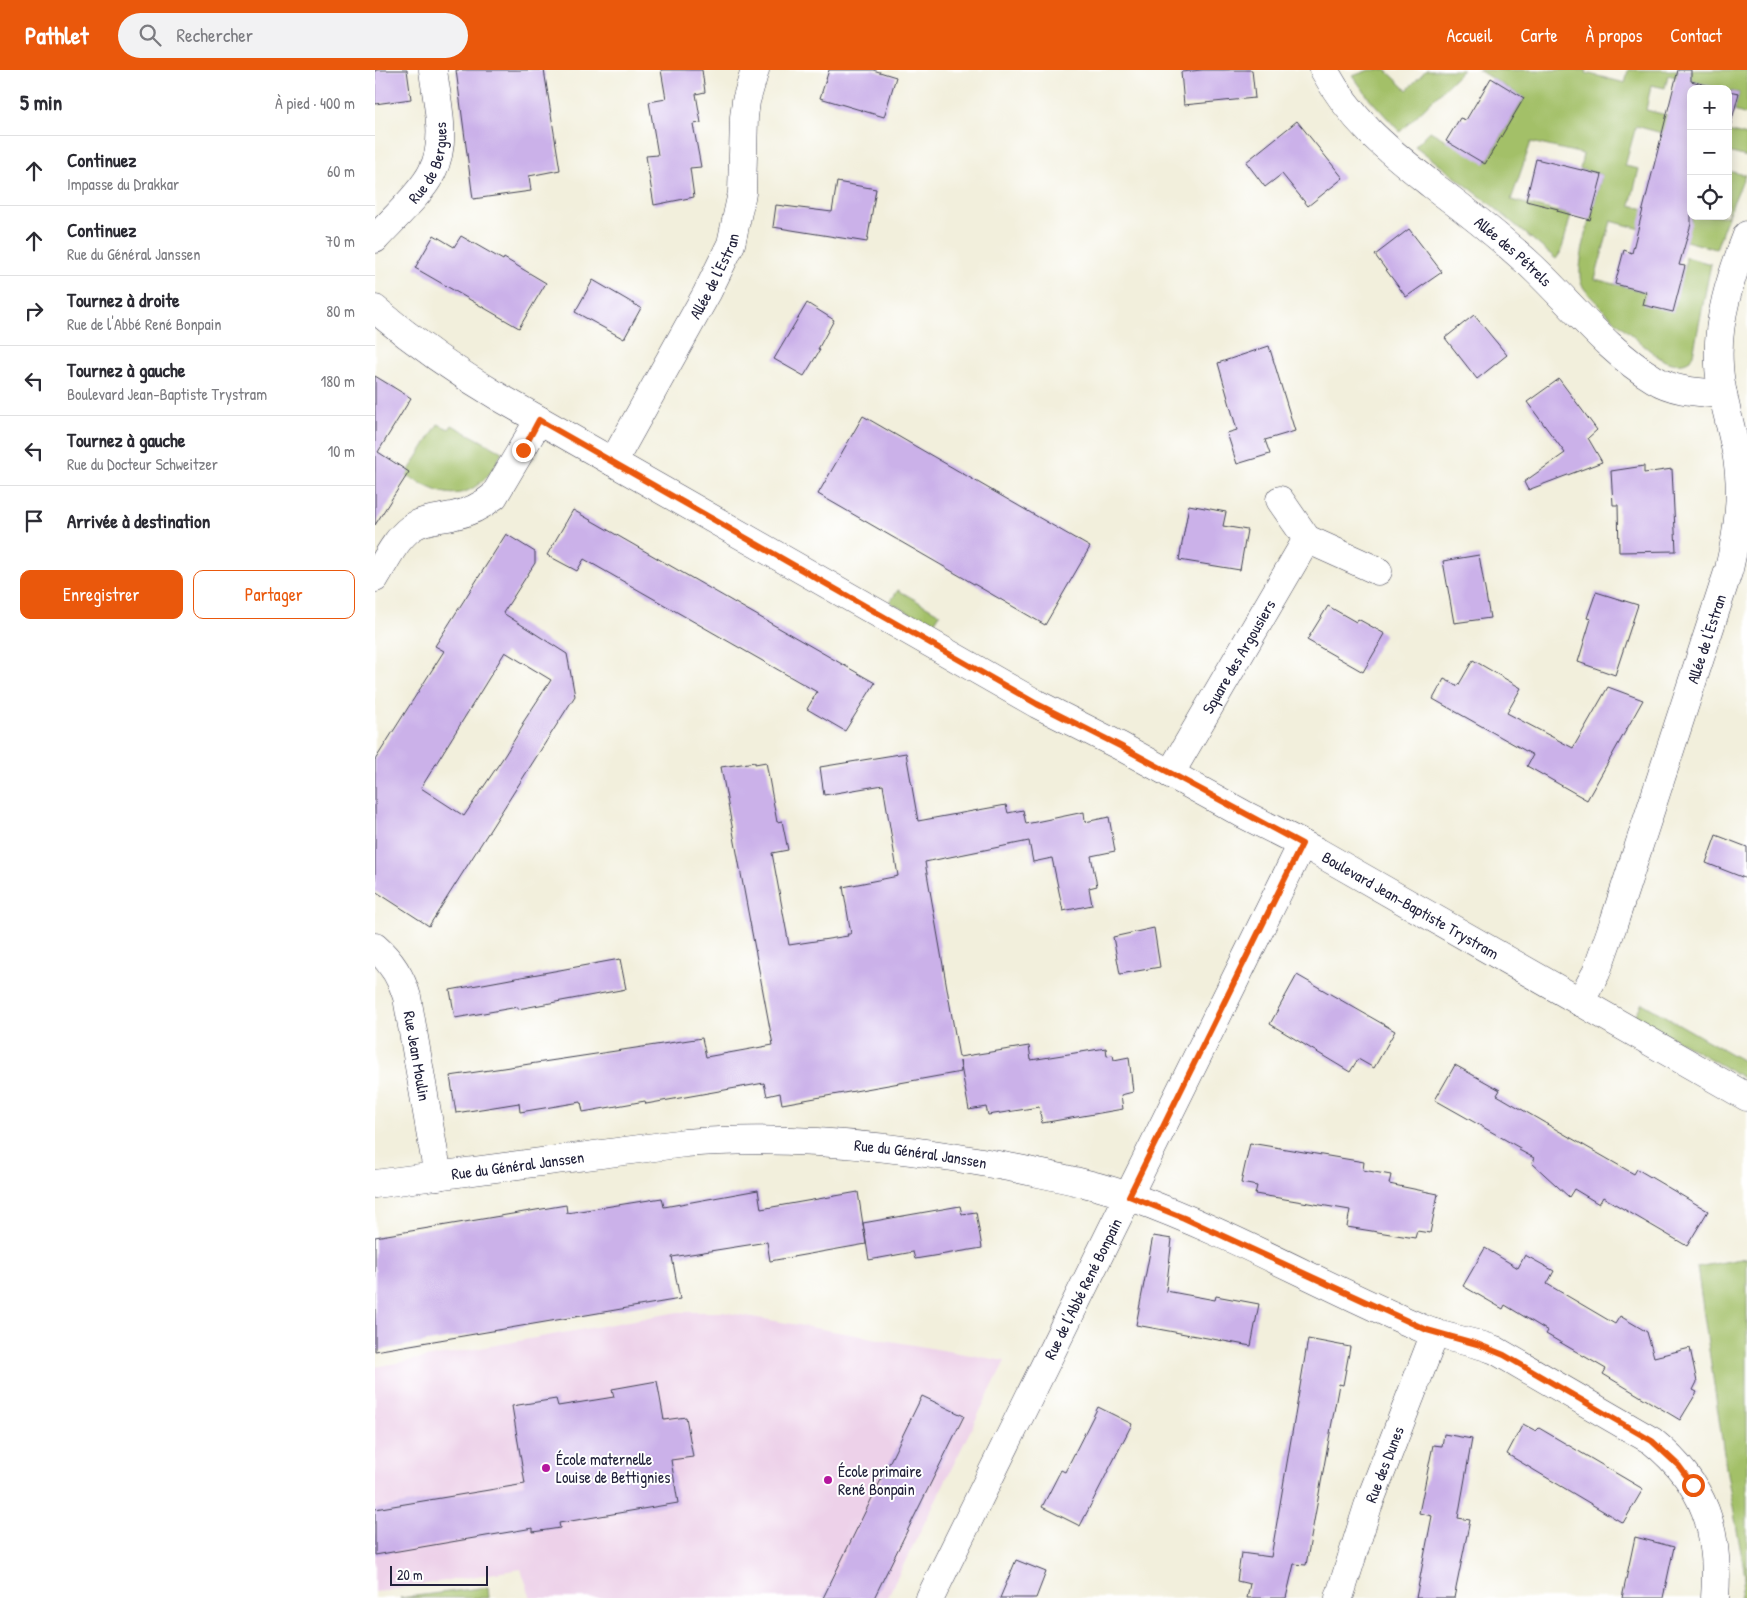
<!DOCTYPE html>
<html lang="fr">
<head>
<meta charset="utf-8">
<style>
	body { margin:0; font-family:"Patrick Hand",sans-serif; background:#f2f2f3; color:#2b2b33 }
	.controls { position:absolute; right:15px; top:15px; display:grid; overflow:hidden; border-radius:10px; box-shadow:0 2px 12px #0003 }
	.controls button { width:45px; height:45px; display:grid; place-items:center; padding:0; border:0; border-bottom:1px solid #e1e1e2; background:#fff; color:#2b2b33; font:25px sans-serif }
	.scale { position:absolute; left:15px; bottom:12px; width:98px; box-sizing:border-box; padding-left:5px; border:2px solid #22223b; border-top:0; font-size:14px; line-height:18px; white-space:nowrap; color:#22223b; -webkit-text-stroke:4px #fff; paint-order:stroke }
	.stop { position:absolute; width:15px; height:15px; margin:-11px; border:4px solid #ea580c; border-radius:50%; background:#fff }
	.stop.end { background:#ea580c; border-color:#fff; box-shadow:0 1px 5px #0008 }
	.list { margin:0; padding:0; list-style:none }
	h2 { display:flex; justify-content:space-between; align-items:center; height:65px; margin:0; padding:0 20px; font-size:21px }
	h2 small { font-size:16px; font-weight:400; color:#7c7c81 }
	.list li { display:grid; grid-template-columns:32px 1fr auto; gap:15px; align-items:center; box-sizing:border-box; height:70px; padding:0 20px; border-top:1px solid #e1e1e2 }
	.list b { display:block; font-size:19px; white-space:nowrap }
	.list p { margin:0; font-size:16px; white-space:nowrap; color:#7c7c81 }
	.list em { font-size:16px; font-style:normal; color:#7c7c81 }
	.actions { display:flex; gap:10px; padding:15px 20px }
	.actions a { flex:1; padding:11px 0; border:1px solid #ea580c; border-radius:10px; text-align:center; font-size:18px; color:#ea580c }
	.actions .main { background:#ea580c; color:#fff }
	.icon { flex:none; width:28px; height:28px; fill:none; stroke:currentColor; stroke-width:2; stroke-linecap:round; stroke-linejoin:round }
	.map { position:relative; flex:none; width:1372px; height:1528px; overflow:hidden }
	header { display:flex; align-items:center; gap:30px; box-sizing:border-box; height:70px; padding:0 25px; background:#ea580c; color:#fff }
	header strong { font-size:24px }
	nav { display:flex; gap:28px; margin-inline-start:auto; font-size:18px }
	.search { width:350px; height:45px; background:#f2f2f3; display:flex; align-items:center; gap:12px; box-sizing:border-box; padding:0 18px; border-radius:28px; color:#7c7c81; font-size:19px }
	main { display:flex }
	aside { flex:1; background:#fff }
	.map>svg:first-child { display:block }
	.built { fill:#edd1e9 }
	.green { fill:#a3c067; stroke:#627151 }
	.building { fill:#cbb1e9; fill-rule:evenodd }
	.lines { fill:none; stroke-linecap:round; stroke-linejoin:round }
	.minor-casing { stroke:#414153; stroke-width:29 }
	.tertiary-casing { stroke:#414153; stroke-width:29 }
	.minor { stroke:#fff; stroke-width:28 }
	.tertiary { stroke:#fff; stroke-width:28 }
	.route { stroke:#ea580c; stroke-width:6 }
	.poi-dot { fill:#b5179e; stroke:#fff; stroke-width:2 }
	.labels { text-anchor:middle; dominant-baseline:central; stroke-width:4; stroke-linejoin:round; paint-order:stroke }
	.street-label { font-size:16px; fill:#22223b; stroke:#fff }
	.poi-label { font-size:16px; fill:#22223b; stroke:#fff; text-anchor:start }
</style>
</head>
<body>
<header>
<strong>Pathlet</strong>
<div class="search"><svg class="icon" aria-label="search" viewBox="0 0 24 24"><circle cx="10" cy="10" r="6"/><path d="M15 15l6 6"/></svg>Rechercher</div>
<nav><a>Accueil</a><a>Carte</a><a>À propos</a><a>Contact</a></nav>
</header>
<main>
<aside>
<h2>5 min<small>À pied · 400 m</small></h2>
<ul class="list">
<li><svg class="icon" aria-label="ahead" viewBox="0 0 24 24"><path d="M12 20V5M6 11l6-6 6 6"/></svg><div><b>Continuez</b><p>Impasse du Drakkar</p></div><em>60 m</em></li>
<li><svg class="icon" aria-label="ahead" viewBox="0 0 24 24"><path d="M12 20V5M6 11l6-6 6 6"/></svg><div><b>Continuez</b><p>Rue du Général Janssen</p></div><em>70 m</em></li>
<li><svg class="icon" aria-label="right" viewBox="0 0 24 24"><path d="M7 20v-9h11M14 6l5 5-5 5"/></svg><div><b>Tournez à droite</b><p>Rue de l'Abbé René Bonpain</p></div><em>80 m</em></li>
<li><svg class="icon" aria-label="left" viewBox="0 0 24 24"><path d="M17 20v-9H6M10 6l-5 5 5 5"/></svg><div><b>Tournez à gauche</b><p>Boulevard Jean-Baptiste Trystram</p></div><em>180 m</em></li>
<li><svg class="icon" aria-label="left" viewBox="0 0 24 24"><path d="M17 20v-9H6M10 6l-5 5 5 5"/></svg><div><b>Tournez à gauche</b><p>Rue du Docteur Schweitzer</p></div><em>10 m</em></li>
<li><svg class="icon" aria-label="arrive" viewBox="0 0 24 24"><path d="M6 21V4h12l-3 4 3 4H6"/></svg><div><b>Arrivée à destination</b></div></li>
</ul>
<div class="actions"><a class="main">Enregistrer</a><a>Partager</a></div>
</aside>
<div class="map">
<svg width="1372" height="1528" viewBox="0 0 1372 1528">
	<rect width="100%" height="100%" fill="#fff"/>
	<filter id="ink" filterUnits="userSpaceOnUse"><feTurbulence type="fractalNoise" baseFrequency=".02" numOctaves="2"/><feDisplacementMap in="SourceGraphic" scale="10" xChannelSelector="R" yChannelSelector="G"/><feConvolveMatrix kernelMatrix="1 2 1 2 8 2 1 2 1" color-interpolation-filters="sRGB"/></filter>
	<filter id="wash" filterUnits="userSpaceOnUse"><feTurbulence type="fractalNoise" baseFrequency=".0096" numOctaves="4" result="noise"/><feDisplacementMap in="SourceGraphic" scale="20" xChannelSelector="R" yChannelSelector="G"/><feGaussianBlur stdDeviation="1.12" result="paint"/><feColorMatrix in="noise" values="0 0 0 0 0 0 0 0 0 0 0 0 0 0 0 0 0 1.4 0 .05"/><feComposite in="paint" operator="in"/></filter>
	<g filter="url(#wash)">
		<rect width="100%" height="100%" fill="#f2efdc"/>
		<path class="built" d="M 303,1242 L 348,1242 L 630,1291 L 512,1528 L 156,1528 L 146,1499 L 0,1522 L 0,1297 Z"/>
		<path class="green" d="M 994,0 L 1011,0 L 1032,20 L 1051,0 L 1088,0 L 1025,62 L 994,28 L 978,6 Z
			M 1103,0 L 1212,0 L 1211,3 L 1250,13 L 1253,0 L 1372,0 L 1372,45 L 1359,41 L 1364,23 L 1353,21 L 1353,19 L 1346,19 L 1293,5 L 1290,18 L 1276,15 L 1271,40 L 1316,51 L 1316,71 L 1261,56 L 1250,96 L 1264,99 L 1255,135 L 1316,151 L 1318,146 L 1353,146 L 1341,179 L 1236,151 L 1220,209 L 1271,222 L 1269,235 L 1310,197 L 1311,187 L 1336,194 L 1318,285 L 1315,290 C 1308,295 1298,294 1290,291 C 1276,284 1210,226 1206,213 C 1200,189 1221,131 1227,105 L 1205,99 L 1208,84 L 1156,72 L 1136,130 L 1196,145 L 1186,182 L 1181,189 L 1114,133 L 1040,76 L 1055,61 L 1111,93 L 1149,28 Z
			M 1353,61 L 1372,66 L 1372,87 L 1353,82 Z
			M 1353,101 L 1370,105 L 1353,145 Z
			M 63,354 L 74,359 L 77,355 L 127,382 C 123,389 120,397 115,403 C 87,436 63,424 31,405 Z
			M 523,520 L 565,544 L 557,556 L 515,532 Z
			M 1267,933 L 1372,993 L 1372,1010 L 1260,946 Z
			M 1372,1188 L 1372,1528 L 1365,1528 L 1370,1505 L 1351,1398 L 1322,1197 Z
			M 113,1517 L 114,1528 L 25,1528 Z"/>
		<g id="blocks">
			<path class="building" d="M 0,0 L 32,0 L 36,29 L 0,34 Z
				M 81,0 L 169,0 L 185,100 L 154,106 L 156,121 L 98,129 Z
				M 286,0 L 327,0 L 330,22 L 321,24 L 326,53 L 318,54 L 326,97 L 315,98 L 319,127 L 279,135 L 271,86 L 283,85 L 274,32 L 291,29 Z
				M 454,0 L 498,0 L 521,7 L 509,47 L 445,28 Z
				M 827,0 L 877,0 L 880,28 L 809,35 L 806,2 Z
				M 1303,0 L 1316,0 L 1316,11 L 1346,19 L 1316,19 L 1316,154 L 1304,195 L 1310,196 L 1298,242 L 1268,235 L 1271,222 L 1240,214 L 1249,180 L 1257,183 Z
				M 1116,8 L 1149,28 L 1110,94 L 1071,71 L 1085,48 L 1091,50 Z
				M 1353,21 L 1364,23 L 1354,61 L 1353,61 Z
				M 922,51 L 968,108 L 933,136 L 907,104 L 890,117 L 871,92 Z
				M 1161,89 L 1227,105 L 1215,150 L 1182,141 L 1183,139 L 1151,131 Z
				M 462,112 L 501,119 L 492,172 L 398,157 L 401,135 L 457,142 Z
				M 1034,159 L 1067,202 L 1031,227 L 1000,185 Z
				M 59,165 L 79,177 L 86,166 L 128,190 L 129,188 L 171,213 L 144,258 L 40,198 Z
				M 218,210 L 266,238 L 249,269 L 200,242 Z
				M 432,233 L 459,250 L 443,279 L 445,280 L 429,306 L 399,289 Z
				M 1099,245 L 1132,285 L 1102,309 L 1070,268 Z
				M 894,276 L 920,361 L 890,370 L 895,384 L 862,394 L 852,363 L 862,360 L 843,293 Z
				M 0,306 L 36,328 L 3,382 L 34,402 L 0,455 Z
				M 1184,309 L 1222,360 L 1213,368 L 1227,392 L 1153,420 L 1149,412 L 1190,383 L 1152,332 Z
				M 488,346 L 715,477 L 670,555 L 443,424 Z
				M 1269,396 L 1269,403 L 1297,399 L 1301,481 L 1244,482 L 1243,435 L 1238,435 L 1236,401 Z
				M 814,435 L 851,442 L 848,456 L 872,460 L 865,500 L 804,490 Z
				M 198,440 L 500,613 L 470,661 L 432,639 L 442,622 L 209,489 L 202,501 L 172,485 Z
				M 131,464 L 160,482 L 160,493 L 128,543 L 192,584 L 200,626 L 54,856 L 0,821 L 0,690 L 69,581 L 60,576 ZM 130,582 L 176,610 L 147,654 L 149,654 L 130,685 L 89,746 L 46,718 Z
				M 1104,485 L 1115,548 L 1079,553 L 1068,491 Z
				M 1221,522 L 1263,535 L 1240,605 L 1203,592 L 1216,549 L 1212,548 Z
				M 953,536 L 981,552 L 983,549 L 1010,564 L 988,602 L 932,570 Z
				M 1098,590 L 1146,618 L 1132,643 L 1198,678 L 1233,617 L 1268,630 L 1212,730 L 1152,696 L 1158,685 L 1058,629 L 1069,609 L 1083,616 Z
				M 531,683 L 543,751 L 631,735 L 633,743 L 648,740 L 651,754 L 709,742 L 710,752 L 734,747 L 740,781 L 716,786 L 722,816 L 714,818 L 717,835 L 688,841 L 677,788 L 658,792 L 654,771 L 550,792 L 584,987 L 654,976 L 656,990 L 731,978 L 732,986 L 738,985 L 739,990 L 754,987 L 758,1022 L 746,1025 L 748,1039 L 667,1053 L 664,1037 L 613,1045 L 611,1037 L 594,1040 L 585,991 L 586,1002 L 407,1034 L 405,1023 L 392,1026 L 389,1013 L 271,1034 L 270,1031 L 208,1042 L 206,1032 L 145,1042 L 144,1033 L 81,1043 L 75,1006 L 327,968 L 331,987 L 398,975 L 346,697 L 380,692 L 380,694 L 391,692 L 402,752 L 407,751 L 413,780 L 397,783 L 414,875 L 473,866 L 472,864 L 476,864 L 468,817 L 523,806 L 508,715 L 449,725 L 445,697 Z
				M 1341,765 L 1372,777 L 1372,809 L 1331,793 Z
				M 779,858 L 785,897 L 745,904 L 738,867 Z
				M 245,889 L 251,919 L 143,939 L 143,937 L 80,948 L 75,920 Z
				M 922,905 L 1020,961 L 999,998 L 983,989 L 975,1002 L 895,954 Z
				M 1080,995 L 1125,1020 L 1122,1025 L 1182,1060 L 1259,1104 L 1262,1099 L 1333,1141 L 1312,1176 L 1228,1127 L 1224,1134 L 1199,1119 L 1194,1127 L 1157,1093 L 1159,1088 L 1144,1080 L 1145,1078 L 1060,1030 Z
				M 875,1073 L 989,1092 L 988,1100 L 1016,1105 L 1014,1114 L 1063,1124 L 1055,1163 L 1042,1161 L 1040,1168 L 972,1157 L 975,1140 L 880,1124 L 882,1116 L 866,1113 Z
				M 383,1120 L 386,1139 L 483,1122 L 491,1174 L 395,1191 L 392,1172 L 297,1187 L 305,1229 L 0,1281 L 0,1167 L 191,1135 L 192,1143 L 287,1128 L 289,1137 Z
				M 585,1136 L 587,1144 L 601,1142 L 607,1178 L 540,1189 L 538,1182 L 494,1190 L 488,1153 Z
				M 778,1166 L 797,1169 L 791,1221 L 840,1230 L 841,1226 L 884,1234 L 876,1276 L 761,1255 Z
				M 1110,1178 L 1143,1198 L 1150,1185 L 1179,1201 L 1172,1214 L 1240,1254 L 1245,1246 L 1272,1262 L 1279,1287 L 1315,1278 L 1322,1312 L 1318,1320 L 1322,1322 L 1305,1350 L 1228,1304 L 1231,1299 L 1171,1264 L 1173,1261 L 1130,1235 L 1128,1239 L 1088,1216 Z
				M 933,1269 L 975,1277 L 968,1315 L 964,1314 L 931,1495 L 919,1494 L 911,1528 L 872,1528 L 875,1514 L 862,1511 L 866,1483 L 896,1487 Z
				M 282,1311 L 289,1350 L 311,1347 L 318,1387 L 296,1390 L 303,1433 L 184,1453 L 185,1458 L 158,1462 L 158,1458 L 0,1485 L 0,1439 L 150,1414 L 137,1336 L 181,1329 L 183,1336 L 239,1327 L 237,1319 Z
				M 547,1326 L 589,1346 L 499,1528 L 448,1528 Z
				M 723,1337 L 757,1354 L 705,1456 L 667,1437 L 686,1400 L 690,1402 Z
				M 1148,1354 L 1161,1361 L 1164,1358 L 1268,1419 L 1248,1453 L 1132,1384 Z
				M 1069,1364 L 1097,1369 L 1083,1448 L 1095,1450 L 1079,1528 L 1041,1528 L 1057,1446 L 1044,1443 L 1058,1375 L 1067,1376 Z
				M 1260,1467 L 1299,1477 L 1288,1528 L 1247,1528 Z
				M 641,1490 L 671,1502 L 661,1528 L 625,1528 Z"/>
		</g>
	</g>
	<g filter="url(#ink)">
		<use href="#blocks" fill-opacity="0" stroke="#414153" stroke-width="1"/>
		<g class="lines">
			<g class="minor-casing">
				<g id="minor">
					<path id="s1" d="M 949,0 C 977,52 1012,79 1057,115 C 1089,139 1121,164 1151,191 C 1194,230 1229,279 1279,309 C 1300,322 1325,322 1348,324"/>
					<path id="s2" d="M 0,169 C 16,151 47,123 57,102 C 73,71 62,33 58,0"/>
					<path id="s3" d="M 238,392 L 332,223 L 356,174 L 367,123 L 369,47 L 371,31 L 380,0"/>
					<path d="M 905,430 L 932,469"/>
					<path d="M 0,508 C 10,492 20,470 36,458 C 48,449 64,449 77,446 C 93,443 107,436 119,426 L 164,350"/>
					<path id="s4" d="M 795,704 L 932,469 L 1003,501"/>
					<path id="s5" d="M 0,877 C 16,891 26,906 32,927 L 63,1106"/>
					<path id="s6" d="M 1205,932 L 1221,903 L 1239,852 L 1354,499 C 1363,460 1369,422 1361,382 C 1356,353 1345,324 1344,295 C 1341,251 1356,206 1372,165"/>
					<path id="s7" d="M 0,1114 L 310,1073 C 421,1064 534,1077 644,1099 C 681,1107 720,1114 756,1127 C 857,1163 951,1218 1051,1260 C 1073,1269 1098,1271 1120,1280 L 1277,1371 C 1330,1414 1345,1461 1340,1528"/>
					<path id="s8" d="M 555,1528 L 927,774"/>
					<path id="s9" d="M 964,1528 L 993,1436 L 1060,1263"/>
				</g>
			</g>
			<g class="tertiary-casing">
				<g id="tertiary">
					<path id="s10" d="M 0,239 C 39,272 80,301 124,327 L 662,634 L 745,676 L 870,745 L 943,782 L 1372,1027"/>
				</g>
			</g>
			<use href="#minor" class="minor"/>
			<use href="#tertiary" class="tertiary"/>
		</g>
	</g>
	<g class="lines" filter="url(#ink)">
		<path class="route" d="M 148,380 L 164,350 L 662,634 L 745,676 L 927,774 L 754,1126 L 809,1148 L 1052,1260 L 1102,1274 L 1129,1285 L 1277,1371 L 1304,1396 L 1318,1415"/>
	</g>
	<g class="poi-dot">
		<circle cx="171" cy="1398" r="5"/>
		<circle cx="453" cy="1410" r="5"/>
	</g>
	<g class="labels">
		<g class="street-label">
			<text stroke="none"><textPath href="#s2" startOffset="96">Rue de Bergues</textPath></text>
			<text stroke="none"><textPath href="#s1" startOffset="264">Allée des Pétrels</textPath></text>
			<text stroke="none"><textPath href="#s3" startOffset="212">Allée de l'Estran</textPath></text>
			<text stroke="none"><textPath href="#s6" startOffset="385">Allée de l'Estran</textPath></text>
			<text stroke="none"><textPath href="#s4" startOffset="136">Square des Argousiers</textPath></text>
			<text stroke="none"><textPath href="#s10" startOffset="1196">Boulevard Jean-Baptiste Trystram</textPath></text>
			<text stroke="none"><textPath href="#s5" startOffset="120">Rue Jean Moulin</textPath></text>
			<text stroke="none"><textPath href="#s7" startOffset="549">Rue du Général Janssen</textPath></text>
			<text stroke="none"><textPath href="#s7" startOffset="144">Rue du Général Janssen</textPath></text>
			<text stroke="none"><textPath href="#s8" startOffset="345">Rue de l'Abbé René Bonpain</textPath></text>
			<text stroke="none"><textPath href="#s9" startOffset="141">Rue des Dunes</textPath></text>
		</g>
		<g class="poi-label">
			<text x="181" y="1389">École maternelle<tspan x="181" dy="18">Louise de Bettignies</tspan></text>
			<text x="463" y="1401">École primaire<tspan x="463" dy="18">René Bonpain</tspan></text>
		</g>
	</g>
</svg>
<div class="controls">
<button>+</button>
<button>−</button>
<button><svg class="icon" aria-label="locate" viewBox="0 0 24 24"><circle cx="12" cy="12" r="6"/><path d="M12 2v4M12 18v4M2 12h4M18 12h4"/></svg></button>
</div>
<div class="scale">20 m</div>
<div class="stop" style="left:1318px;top:1415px"></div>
<div class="stop end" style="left:148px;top:380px"></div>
</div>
</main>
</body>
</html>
